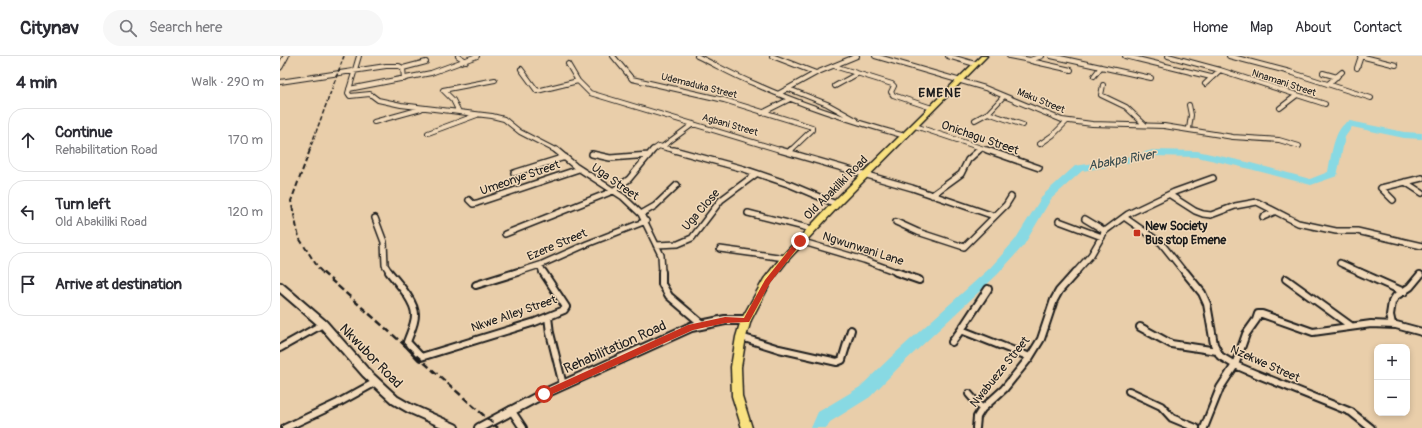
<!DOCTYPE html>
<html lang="en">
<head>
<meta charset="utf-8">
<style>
	body { margin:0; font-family:Pangolin,sans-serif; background:#f7f7f7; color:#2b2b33 }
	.controls { position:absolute; right:12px; bottom:12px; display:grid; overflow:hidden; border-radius:8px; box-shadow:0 2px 6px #0003 }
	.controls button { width:36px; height:36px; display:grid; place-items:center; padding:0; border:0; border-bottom:1px solid #e1e1e2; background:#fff; color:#2b2b33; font:20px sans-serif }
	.stop { position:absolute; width:12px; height:12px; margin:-9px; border:3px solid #c8321e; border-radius:50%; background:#fff }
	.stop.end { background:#c8321e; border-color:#fff; box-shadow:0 1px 4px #0008 }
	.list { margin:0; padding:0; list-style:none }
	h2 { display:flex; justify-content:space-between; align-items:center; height:52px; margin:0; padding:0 16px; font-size:17px }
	h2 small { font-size:13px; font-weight:400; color:#7c7c81 }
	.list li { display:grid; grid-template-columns:26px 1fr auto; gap:12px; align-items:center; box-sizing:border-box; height:64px; margin:0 8px 8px; padding:0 8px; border:1px solid #e1e1e2; border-radius:16px }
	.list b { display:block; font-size:15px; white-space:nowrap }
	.list p { margin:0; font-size:13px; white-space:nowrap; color:#7c7c81 }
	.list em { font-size:13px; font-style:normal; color:#7c7c81 }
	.icon { flex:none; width:22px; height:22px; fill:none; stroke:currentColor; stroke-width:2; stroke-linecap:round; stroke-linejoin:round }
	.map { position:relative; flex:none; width:1142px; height:372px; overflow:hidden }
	header { display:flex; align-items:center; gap:24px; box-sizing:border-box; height:56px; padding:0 20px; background:#fff; border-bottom:1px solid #e1e1e2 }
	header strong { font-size:19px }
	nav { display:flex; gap:22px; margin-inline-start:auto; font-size:14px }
	.search { width:280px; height:36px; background:#f7f7f7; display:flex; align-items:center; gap:10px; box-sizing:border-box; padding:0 14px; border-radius:22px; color:#7c7c81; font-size:15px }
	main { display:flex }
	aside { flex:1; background:#fff }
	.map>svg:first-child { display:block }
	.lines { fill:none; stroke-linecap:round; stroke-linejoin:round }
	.river { fill:#88d9e3; fill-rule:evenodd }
	.minor-far2-casing { stroke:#1c1c1c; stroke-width:6 }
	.minor-far1-casing { stroke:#1c1c1c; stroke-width:8 }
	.minor-casing { stroke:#1c1c1c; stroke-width:10 }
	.tertiary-far1-casing { stroke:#1c1c1c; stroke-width:7 }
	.tertiary-casing { stroke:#1c1c1c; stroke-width:12 }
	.secondary-casing { stroke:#1c1c1c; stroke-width:12 }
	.primary-casing { stroke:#1c1c1c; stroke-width:3 }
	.minor-far2 { stroke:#f2daba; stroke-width:4 }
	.minor-far1 { stroke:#f2daba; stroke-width:5 }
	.minor { stroke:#f2daba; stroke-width:6 }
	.tertiary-far1 { stroke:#f2daba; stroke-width:5 }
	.tertiary { stroke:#f2daba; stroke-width:8 }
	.secondary { stroke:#f2daba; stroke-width:8 }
	.primary { fill:#f9e181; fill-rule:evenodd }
	.rail-far2 { stroke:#1c1c1c; stroke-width:1.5; stroke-dasharray:4.5 2; stroke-linecap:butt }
	.rail-far1 { stroke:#1c1c1c; stroke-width:2; stroke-dasharray:5.5 3; stroke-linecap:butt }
	.rail { stroke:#1c1c1c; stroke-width:2.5; stroke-dasharray:7 3.5; stroke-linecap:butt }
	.route { fill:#c8321e }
	.poi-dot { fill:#c8321e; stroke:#f2daba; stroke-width:1.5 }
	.labels { text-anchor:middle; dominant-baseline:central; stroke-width:3; stroke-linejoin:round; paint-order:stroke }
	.far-street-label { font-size:10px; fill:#1c1c1c; stroke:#f2daba }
	.street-label { font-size:12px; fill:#1c1c1c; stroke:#f2daba }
	.poi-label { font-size:12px; font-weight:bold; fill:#1c1c1c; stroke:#f2daba; text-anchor:start }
	.far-district-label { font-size:13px; font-weight:bold; letter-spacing:1px; fill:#1c1c1c; stroke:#f2daba }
	.water-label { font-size:13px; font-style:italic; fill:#374b4e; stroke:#f2daba }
	.near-street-label { font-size:14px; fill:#1c1c1c; stroke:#f2daba }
</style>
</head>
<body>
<header>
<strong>Citynav</strong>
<div class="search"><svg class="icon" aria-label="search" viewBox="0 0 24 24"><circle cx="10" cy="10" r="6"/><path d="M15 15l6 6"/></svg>Search here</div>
<nav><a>Home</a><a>Map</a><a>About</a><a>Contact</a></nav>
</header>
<main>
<aside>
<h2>4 min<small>Walk · 290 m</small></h2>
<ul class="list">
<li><svg class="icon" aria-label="ahead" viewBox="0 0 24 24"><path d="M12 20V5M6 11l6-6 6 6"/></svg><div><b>Continue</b><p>Rehabilitation Road</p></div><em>170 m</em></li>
<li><svg class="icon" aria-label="left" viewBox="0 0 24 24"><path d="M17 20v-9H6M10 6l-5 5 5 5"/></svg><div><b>Turn left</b><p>Old Abakiliki Road</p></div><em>120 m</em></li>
<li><svg class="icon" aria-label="arrive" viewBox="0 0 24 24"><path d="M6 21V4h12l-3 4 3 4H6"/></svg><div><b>Arrive at destination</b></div></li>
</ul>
</aside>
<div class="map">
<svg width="1142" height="372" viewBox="0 0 1142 372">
	<rect width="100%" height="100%" fill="#e9ceaa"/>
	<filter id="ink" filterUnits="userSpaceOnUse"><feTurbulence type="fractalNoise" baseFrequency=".025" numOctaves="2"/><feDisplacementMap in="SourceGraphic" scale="8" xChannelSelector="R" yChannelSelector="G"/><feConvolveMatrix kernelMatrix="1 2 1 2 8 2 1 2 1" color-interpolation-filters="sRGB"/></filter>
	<g filter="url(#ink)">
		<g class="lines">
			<path class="river" d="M 1070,65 L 1124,76 L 1142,77 L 1142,83 L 1124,82 L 1072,71 L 1065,81 L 1057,120 L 1031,129 L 966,112 L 917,101 L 873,100 L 839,109 L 802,115 L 771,143 L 744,189 L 718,218 L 621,309 L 590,341 L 550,366 L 547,372 L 531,372 L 538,356 L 580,331 L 611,301 L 710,212 L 735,184 L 763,139 L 795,110 L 839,103 L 873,94 L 917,95 L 967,106 L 1030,123 L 1048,116 C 1051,102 1054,69 1070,65 Z"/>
			<g class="minor-far2-casing">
				<path id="minor-far2" d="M 79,0 L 68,37 L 70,40 L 90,38 L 98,44 L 121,49 L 212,60 L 224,63 L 240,76 L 277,95
					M 178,0 L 186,5
					M 333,0 L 352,23 L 444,44 L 532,71 L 532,74 L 510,95
					M 417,0 C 436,9 455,20 475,28 C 523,50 574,66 625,80
					M 492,0 L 536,17
					M 595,0 L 705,32 L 782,64 L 812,68 L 884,70 L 953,81 L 999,84 L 1019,90
					M 668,0 L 695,8
					M 729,0 L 750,4 L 762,0
					M 771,0 L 871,22
					M 845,0 L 931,21
					M 888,0 L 940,14 L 1045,48
					M 949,0 L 1010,16 L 1091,42
					M 1080,0 L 1116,9
					M 751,5 L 791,14
					M 288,8 L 298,25
					M 554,10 L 612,28 L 614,30 L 611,36 L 613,39 L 652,52
					M 1077,12 L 1081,0
					M 241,13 L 257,35 L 298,25 L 310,37 L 503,95
					M 1043,17 L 1057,21
					M 814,20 L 821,11
					M 124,23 L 123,12 L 146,6
					M 0,26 L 106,10 L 119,10 L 123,12
					M 925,28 L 940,14
					M 1048,28 L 1062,16
					M 823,29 L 821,39 L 846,51 L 864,68
					M 555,30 L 577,18
					M 69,33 L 151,17 L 197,0
					M 509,33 L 547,48 L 576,64
					M 498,38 L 536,17 L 577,0
					M 909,49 L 911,59 L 909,73
					M 1000,52 L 1017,39
					M 179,56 L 173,44 L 163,34 L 215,24
					M 482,57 L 510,43
					M 708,57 L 743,69
					M 695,64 L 708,57 L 724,40
					M 94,66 L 141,53
					M 635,70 L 710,95
					M 148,77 L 197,59
					M 760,88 L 773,79 L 787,65
					M 382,91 L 398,95
					M 372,95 L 379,90 L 382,91 L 413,68
					M 698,95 L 701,93"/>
			</g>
			<g class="minor-far1-casing">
				<path id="minor-far1" d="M 276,94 L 295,110 L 343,141 L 361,158 L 381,199 L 382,217
					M 394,94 L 464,113 L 511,129 L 556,148
					M 500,94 L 632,132 L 714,160
					M 707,94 L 759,112
					M 509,96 L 511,94
					M 312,98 L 330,102 L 369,99
					M 234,117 L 285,101
					M 1125,126 L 1142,137
					M 652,139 L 681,118 L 688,104 L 699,94
					M 890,139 L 915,155 L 923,158 L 931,159 L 955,150 L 977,146 L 1018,167 L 1056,175 L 1077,175 L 1142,190
					M 189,144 L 193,148 L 197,147 L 299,113
					M 1113,144 L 1101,132 L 1142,122
					M 468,157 L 532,173
					M 361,158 L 375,150 L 397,129
					M 844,161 L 881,187 L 905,217
					M 983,161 L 994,156
					M 95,162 L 104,186 L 105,209 L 110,217
					M 805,163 L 825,175
					M 779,165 L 822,181
					M 616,166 L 638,176 L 684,191 L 726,149 L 731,141
					M 225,178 L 333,135 L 349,123 L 373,94
					M 520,185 L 584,204 L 619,217
					M 376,189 L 398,188 L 412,182 L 441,144 L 476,118
					M 440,193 L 505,202
					M 1060,207 L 1082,217
					M 260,209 L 263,217
					M 235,217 L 260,209 L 307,188 L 366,165
					M 795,217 L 811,199 L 825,175 L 848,158 L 894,136 L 933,122"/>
			</g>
			<g class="minor-casing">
				<path id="minor" d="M 109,216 C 117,226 135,245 135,259 C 135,268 130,277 127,286 L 141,301 L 255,266 L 284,254 L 286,251 L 263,216
					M 382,216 L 382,228 L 389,240 L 422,268
					M 616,216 L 639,224
					M 905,216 L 922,237 L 927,248 L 934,288 L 940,300 L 955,309 L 976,318 L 1071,356 L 1091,372
					M 1079,216 L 1124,236
					M 1006,223 L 1071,270
					M 196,229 L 238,216
					M 268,261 L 270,277 L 283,329
					M 1112,268 L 1110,259 L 1112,246 L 1116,240 L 1130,231 L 1140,219
					M 860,271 L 891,288 L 937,295
					M 681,274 L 708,233
					M 461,281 L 499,293 L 557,306 L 562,304 L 571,274
					M 672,286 L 681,274 L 750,301
					M 0,292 L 43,268
					M 849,335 L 881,350 L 892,362 L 916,372
					M 689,338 L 702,353
					M 231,354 L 243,372
					M 5,372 L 58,347 L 96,326
					M 696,372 L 697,361 L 702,353 L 724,333 L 750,301 L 761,283 L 774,244 L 779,235 L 796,216
					M 924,372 L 940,332 L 955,309 L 966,278 L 976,264 L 978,258 L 982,258 L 1033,276 L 1091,268 L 1116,269 L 1142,276"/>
			</g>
			<g class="tertiary-far1-casing">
				<path id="tertiary-far1" d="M 0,11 L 6,0"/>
			</g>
			<g class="tertiary-casing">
				<path id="tertiary" d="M 0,231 L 43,268 L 86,317 L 115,344 L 129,352 L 174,372"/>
			</g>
			<g class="secondary-casing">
				<path id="secondary" d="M 199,372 L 263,338 L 411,271 L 445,264 L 466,264"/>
			</g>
			<g class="primary-casing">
				<path id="primary" d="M 701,0 L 707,0 L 559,150 L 508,204 L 491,226 L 471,264 L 466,281 L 461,311 L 462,340 L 472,372 L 462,372 L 452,340 L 451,311 L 456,281 L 461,264 L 484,223 L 502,200 L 553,146 Z"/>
			</g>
			<use href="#minor-far2" class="minor-far2"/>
			<use href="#minor-far1" class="minor-far1"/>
			<use href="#minor" class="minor"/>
			<use href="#tertiary-far1" class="tertiary-far1"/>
			<use href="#tertiary" class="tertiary"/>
			<use href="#secondary" class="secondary"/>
			<use href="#primary" class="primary"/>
			<path class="rail-far2" d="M 29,95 L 64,0"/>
			<path class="rail-far1" d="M 30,94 L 11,145 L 19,182 L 39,213 L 43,217"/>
			<path class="rail" d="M 42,216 L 218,372"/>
		</g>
	</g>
	<path class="route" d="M 520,183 L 523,185 L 490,227 L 469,266 L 445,267 L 413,274 L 266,341 L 261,341 L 259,338 L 261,336 L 408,269 L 445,261 L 464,262 L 485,224 L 517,184 Z"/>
	<rect class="poi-dot" x="853" y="173" width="8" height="8" rx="2"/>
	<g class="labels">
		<g class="far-street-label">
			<text transform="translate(1004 27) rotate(18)">Nnamani Street</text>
			<text transform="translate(419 30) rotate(14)">Udemaduka Street</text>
			<text transform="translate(761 45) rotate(22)">Maku Street</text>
			<text transform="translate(450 69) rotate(16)">Agbani Street</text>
		</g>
		<g class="street-label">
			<text transform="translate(700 82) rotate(19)">Onichagu Street</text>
			<text transform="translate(240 122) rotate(-19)">Umeonye Street</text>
			<text transform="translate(335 126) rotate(35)">Uga Street</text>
			<text transform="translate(556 132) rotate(-45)">Old Abakiliki Road</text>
			<text transform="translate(421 154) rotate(-49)">Uga Close</text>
			<text transform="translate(277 189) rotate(-23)">Ezere Street</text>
			<text transform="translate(583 193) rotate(18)">Ngwunwani Lane</text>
			<text transform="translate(234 258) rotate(-19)">Nkwe Alley Street</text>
			<text transform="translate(985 308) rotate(24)">Nzekwe Street</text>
			<text transform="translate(720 316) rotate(-51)">Nwabueze Street</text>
		</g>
		<g class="poi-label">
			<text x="865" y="170">New Society<tspan x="865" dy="14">Bus stop Emene</tspan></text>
		</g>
		<g class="far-district-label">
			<text x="660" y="37">EMENE</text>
		</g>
		<g class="water-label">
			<text transform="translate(842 104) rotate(-10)">Abakpa River</text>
		</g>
		<g class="near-street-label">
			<text transform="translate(335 291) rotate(-24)">Rehabilitation Road</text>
			<text transform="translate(91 300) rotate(46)">Nkwubor Road</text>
		</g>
	</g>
</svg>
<div class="controls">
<button>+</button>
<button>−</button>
</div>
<div class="stop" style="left:264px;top:338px"></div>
<div class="stop end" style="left:520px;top:185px"></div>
</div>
</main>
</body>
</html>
